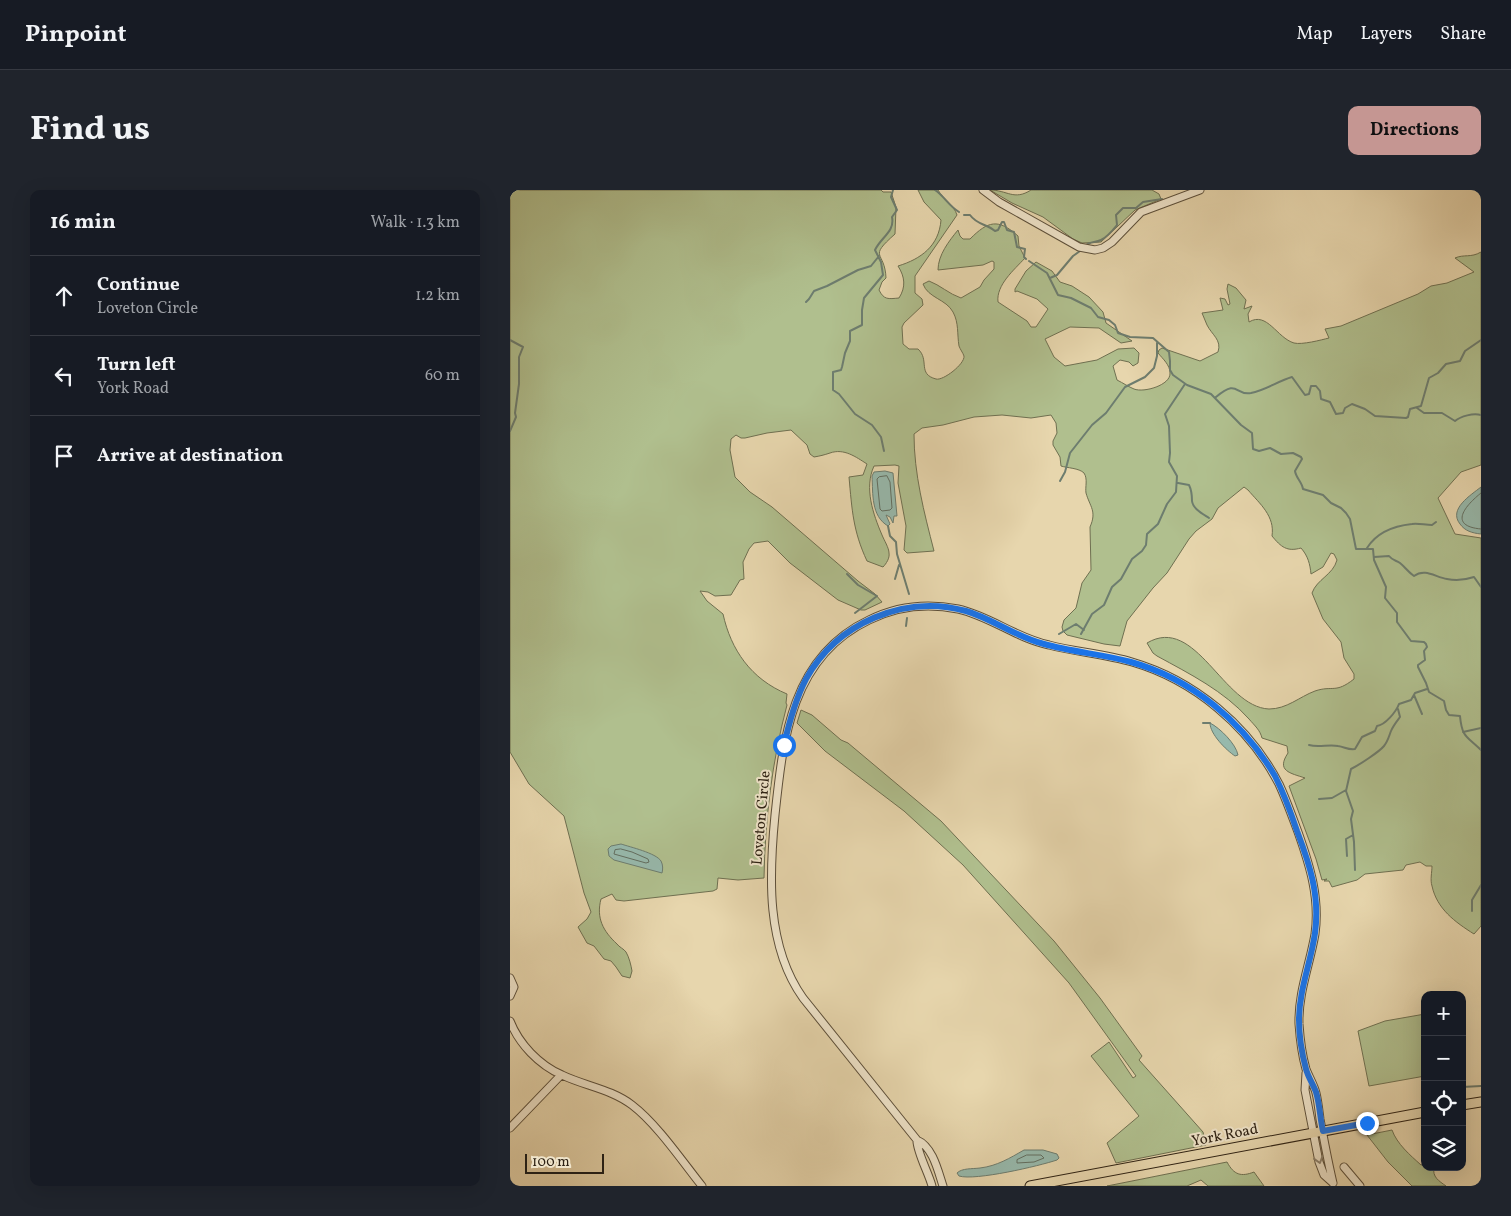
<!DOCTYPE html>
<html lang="en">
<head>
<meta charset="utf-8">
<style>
	body { margin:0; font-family:Vollkorn,serif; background:#20242c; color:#f1f3f6 }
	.controls { position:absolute; right:15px; bottom:15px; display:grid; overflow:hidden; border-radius:10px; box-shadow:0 5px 20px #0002 }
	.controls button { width:45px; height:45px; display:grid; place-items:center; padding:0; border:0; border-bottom:1px solid #363941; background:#171b24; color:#f1f3f6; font:25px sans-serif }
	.scale { position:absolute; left:15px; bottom:12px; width:79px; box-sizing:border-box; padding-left:5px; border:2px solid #2e2214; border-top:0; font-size:14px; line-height:18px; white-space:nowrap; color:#2e2214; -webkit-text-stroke:4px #efe4ca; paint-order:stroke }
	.stop { position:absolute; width:15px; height:15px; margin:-11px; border:4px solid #1a73e8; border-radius:50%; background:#fff }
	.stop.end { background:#1a73e8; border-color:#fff; box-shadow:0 1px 5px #0008 }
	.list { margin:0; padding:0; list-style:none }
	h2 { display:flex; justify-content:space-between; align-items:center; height:65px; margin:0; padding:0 20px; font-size:21px }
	h2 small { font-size:16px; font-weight:400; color:#9ea1a6 }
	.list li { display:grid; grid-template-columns:32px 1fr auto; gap:15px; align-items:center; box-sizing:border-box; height:80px; padding:0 20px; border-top:1px solid #363941 }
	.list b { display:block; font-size:19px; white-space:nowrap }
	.list p { margin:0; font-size:16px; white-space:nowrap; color:#9ea1a6 }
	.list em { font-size:16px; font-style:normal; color:#9ea1a6 }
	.icon { flex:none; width:28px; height:28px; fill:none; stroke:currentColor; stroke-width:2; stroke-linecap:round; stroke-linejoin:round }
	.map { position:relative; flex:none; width:971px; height:996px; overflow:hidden; border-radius:10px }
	header { display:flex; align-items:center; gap:30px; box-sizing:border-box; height:70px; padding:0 25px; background:#171b24; border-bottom:1px solid #363941 }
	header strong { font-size:24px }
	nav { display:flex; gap:28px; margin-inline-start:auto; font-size:18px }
	.intro { display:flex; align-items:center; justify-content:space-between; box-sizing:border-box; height:120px; padding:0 30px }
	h1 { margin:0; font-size:35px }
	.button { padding:12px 22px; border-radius:10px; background:#c59692; color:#111; font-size:18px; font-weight:700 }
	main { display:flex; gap:30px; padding:0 30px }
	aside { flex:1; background:#171b24; border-radius:10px; box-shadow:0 5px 20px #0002 }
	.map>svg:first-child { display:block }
	.green { fill:#b0bf8e; stroke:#6f7051 }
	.water { fill:#97b9ac; stroke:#6d7d6f }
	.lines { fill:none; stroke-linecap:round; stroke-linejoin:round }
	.shore { stroke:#626e60; stroke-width:1 }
	.stream { stroke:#6d7d6f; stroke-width:2 }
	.minor-casing { stroke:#5c4f3a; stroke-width:9 }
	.major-casing { stroke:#2e2214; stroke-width:11 }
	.minor { stroke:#efe4ca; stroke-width:7 }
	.major { stroke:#e7d6ad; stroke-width:9 }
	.oneway { stroke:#8e836f }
	.route { stroke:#1a73e8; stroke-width:6 }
	.labels { text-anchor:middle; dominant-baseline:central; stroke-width:4; stroke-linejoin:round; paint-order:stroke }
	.street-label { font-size:15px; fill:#2e2214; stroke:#efe4ca }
</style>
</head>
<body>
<header>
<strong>Pinpoint</strong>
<nav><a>Map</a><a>Layers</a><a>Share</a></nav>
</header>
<div class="intro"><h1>Find us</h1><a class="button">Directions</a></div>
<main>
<aside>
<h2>16 min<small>Walk · 1.3 km</small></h2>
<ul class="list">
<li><svg class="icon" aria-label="ahead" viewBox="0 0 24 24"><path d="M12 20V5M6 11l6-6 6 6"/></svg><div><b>Continue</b><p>Loveton Circle</p></div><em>1.2 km</em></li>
<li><svg class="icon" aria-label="left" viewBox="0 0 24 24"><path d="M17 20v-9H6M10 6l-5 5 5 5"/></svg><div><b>Turn left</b><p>York Road</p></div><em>60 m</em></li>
<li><svg class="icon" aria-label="arrive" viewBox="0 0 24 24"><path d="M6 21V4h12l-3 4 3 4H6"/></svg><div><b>Arrive at destination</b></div></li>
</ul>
</aside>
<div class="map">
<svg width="971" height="996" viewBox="0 0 971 996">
	<rect width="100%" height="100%" fill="#e7d6ad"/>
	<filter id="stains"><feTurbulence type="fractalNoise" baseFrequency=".004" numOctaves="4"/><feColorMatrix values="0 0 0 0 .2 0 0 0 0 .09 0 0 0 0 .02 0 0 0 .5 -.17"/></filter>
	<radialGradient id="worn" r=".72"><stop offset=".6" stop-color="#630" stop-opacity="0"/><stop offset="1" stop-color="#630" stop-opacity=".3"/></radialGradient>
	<path class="green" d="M 0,0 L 371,0 L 373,2 L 381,2 L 386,17 L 385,44 C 357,69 375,60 376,88 L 372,92 L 369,100 C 374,110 378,109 389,108 C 396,97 395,87 388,76 C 411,69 429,56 431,30 L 414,12 L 408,0 L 428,0 C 433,9 444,15 447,25 L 405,86 L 405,103 L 412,109 L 413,115 L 394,133 L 392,137 L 393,154 L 399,159 L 408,159 C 420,170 407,184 426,189 C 433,191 455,174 454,166 C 453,163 450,159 449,156 C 447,144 449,133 443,122 C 436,109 418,108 413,94 L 419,91 C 430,95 439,104 451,108 L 470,97 L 474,90 L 484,79 L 484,72 L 482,71 L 473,75 L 428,80 C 428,65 439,51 448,40 L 450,46 L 453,49 L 460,49 C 478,31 488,28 508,46 L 509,56 L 515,68 C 504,80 486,95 488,112 L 517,131 L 521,137 L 526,137 L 538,119 L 527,109 L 507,101 L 505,102 L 505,99 L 516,81 L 526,72 L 542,81 L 550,92 L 562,96 L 579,107 L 593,122 L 596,133 L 622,151 L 611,153 L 589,138 L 560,137 L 535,149 L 544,167 L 555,176 L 587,170 L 608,159 L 624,158 L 629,163 L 628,173 L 623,176 L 619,172 L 610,170 L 603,176 L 607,190 C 613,193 619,197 624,199 C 634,203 661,195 660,183 C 660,175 653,169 648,163 L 649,160 L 652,158 L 690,171 L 708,162 C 712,150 702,145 697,135 C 695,131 694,127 692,123 L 713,120 L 710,108 L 715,109 L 718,115 L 720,114 L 717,99 L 718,94 L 726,98 L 736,110 L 734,119 L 742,116 L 738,124 L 739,132 C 757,121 767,148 784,153 C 792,155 811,150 819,148 L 815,139 L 831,136 L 908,104 L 921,96 L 937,93 L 964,82 L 945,68 C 954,64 961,68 971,62 L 971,275 L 951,282 L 928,308 L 945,344 L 971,348 L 971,736 L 964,744 C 945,732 927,719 922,696 C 920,690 922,682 922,676 L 916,676 L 910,672 L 896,675 L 893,680 L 855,684 L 847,690 L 822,697 L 819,691 L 814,691 L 817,689 L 812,690 L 806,669 L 779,596 L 795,588 C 780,583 766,581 778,563 L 777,556 L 752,548 C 750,540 745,536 739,529 C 714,501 680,484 647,466 L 643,463 L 637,453 C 686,424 713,517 759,519 C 777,519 789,507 805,501 C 823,495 825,504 844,489 L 844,484 L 834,468 L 831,452 L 813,429 L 802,403 C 807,389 823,385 827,370 L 824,364 L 821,363 L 813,377 L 801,384 C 800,374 798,366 791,358 C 777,362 771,357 762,346 C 765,326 750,314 738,300 L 734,297 L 708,318 L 702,329 L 686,341 L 679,349 L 657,383 L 643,398 L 617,431 L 610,456 L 594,454 L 557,445 L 553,441 L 552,437 L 554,430 L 566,418 L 572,393 L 581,380 L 580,337 C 587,321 580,317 576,303 C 575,297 578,289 574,283 C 569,278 557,278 551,276 L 550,267 L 543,255 L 543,251 L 547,243 L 546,233 L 541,225 L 521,228 L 492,225 L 464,227 L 433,235 L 412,238 L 404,244 C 404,284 414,322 424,361 L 397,363 L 394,360 L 396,336 L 388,293 L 389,276 L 385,275 L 364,276 C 354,298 363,324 372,345 C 374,350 379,358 379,363 C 380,368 376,374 373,377 L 357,371 C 343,341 342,320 339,287 L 353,285 L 357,274 C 346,267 334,258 320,263 C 314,265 310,266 304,267 L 300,264 L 297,255 L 281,240 L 257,243 L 235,248 L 231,248 L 226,245 L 221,249 L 220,260 L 225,287 L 240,302 L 262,317 L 348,391 L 365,404 L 372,412 L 355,420 L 351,420 L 328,410 L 280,373 L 258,351 L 244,353 L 239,359 L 233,372 L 234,389 L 230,390 L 221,405 L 205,406 L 198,402 L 190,401 L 197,411 L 213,424 C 221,460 241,489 277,504 L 276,513 L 277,515 C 262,571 255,630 254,688 L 228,690 L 208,688 L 207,699 L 203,701 L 114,711 L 106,710 L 102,704 L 91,709 C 86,728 93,741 107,754 C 109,757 114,759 116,762 C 119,767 121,775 122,781 L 120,788 L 112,786 L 106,777 L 101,771 L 94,769 L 84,756 L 77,753 L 68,737 L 77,729 L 81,722 L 74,703 L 54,626 L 19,594 L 0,562 Z
		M 480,0 C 497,0 504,11 521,0 L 642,0 L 649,4 L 651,9 L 625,20 L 591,52 L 572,53 L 563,49 L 533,27 L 502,13 Z
		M 291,520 L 302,525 L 331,550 L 338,553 L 431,631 L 544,751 L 590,808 L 632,866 L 629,870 L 693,942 L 696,955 L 606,973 L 597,953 L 629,926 L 581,866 L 599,852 L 623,888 L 626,886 L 559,793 L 453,675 L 394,621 L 315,561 L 287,533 Z
		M 915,824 L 915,886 L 859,896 L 848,841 L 875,831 Z
		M 882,940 C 887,954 900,965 911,975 L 915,974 L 915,977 L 924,977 C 922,987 929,991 936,996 L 902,996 L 878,972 L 857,945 Z
		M 717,972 C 724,985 731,987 744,982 L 754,996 L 698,996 L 691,990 L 677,996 L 597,996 Z"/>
	<path class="water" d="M 375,281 L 383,283 L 387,326 L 384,326 L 383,333 L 380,327 L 376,325 L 380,334 L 378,336 C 361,326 363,304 362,286 L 364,282 Z
		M 971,297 L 971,344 C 962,343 955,341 950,334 C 938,319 961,305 971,297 Z
		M 700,533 C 710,538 726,554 728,565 L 725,566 C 716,560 700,544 700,533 Z
		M 111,654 C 120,657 146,663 151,671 C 153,675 153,679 152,683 L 104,670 L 99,666 L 98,659 L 101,656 Z
		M 514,960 L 533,960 L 547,964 L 549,968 L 547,970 C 529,976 465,991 449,986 L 447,983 C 452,978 462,979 470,978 C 487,976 500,968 514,960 Z"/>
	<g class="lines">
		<path class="shore" d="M 377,286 L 380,292 L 382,318 L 380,320 L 372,321 L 370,319 L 367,289 L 369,287 Z
			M 971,303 C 956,315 937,336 971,339
			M 111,659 L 122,662 L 138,669 L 139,672 L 136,673 L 104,664 L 105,660 Z
			M 517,965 L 531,965 L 534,968 L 524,972 L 507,973 L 507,970 Z"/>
		<path class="stream" d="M 425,0 C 435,7 438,15 449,22
			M 454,25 L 460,25 C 467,35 477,34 485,41 L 488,40 L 492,32 L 494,32 L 497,40 L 504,42 L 507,57 L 515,59 L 514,67 L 516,69
			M 575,56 C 580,51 585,53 591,50 C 597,47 603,40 607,35 L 606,25 L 613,18 L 626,18 L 633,12 L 652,9
			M 519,71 L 537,83 L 548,105 L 561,108 L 581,118 L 588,127 L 599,130 L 605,135 L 608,143 L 620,147 L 643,148 L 659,162 L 660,171 L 660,180 L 663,185 L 677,195 L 701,204 L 731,235 L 742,243 L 743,259 L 749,261 L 760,258 L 771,264 L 783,263 L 791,267 L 792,269 L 785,281 C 786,288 792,292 793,299 L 813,305 L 821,313 L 831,318 L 836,323 L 840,329 L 846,359 L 863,359 L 864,370 L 876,397 L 875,408 L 887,423 L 887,432 L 901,451 L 914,452 L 916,454 L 917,457 L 914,461 L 915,470 L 908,475 L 908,477 L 916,493 L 919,502 L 934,511 L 936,520 L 939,525 L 950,526 C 952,548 957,546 971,560
			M 540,88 L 547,85 L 563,66 L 570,61
			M 296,112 L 299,109 L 304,101 L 317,96 L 348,80 L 361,76 L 369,66
			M 0,150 L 13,157 L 9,167 L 9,194 L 5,223 L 6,227 L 0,241
			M 706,207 C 729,188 724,206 741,203 C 756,200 768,191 782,187 L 795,205 L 799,204 L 801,196 L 806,196 L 810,201 L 811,209 L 820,212 L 826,224 L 833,223 L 835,218 L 842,214 L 855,219 L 865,226 L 896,228 L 898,227 L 900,219 L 911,216 L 919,188 L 928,183 L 936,174 L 950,171 L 955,161 L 971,150
			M 907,218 L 914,223 L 932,223 L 945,231 C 951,226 963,223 971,225
			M 374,261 L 371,247 L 362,235 L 345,224 L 329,204 L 323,200 L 323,182 L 331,180 L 332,177 L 335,163 L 340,151 L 340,141 L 352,135 L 352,120 L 354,108 L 373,85 L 371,72 L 365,60 C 371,47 385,42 382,27 L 387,20 L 381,7 L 383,0
			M 550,291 L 555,282 L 560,263 L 582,235 L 596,223 L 615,197 L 635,187 L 644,178 L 647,166 L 647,153
			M 668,293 L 679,295 C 682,301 682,305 682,311 C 683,319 693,324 699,328
			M 378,336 L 380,346 L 386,352 L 387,364 L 399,404
			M 857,358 C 867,342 883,336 902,334 C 908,333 915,335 922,335 L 926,332
			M 864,367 L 879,366 C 883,371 886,370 890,373 C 895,377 898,382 904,386 C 915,378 925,387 937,389 C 947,391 955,390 964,387 L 971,397
			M 337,384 L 348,395 L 367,406 L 345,423
			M 385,389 L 389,375
			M 396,436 L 397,428
			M 549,444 L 566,434 L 574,440
			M 571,444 L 582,424 L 594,415 L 602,397 L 611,389 L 622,369 L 632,361 L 636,355 L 637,344 L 648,334 L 657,314 L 666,302 L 667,286 L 659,272 L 660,263 L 659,236 L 655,224 L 675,194
			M 904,505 L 912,524
			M 693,533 L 700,533
			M 953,542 L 971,538
			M 799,555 C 809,558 818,554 828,556 C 835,557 838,560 845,559 L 852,547 L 865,541 L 867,536 C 875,535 886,522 889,514 L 901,510 L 905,503 L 917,499
			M 809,609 L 822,608 L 836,600
			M 837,666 L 836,649 L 843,645
			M 845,680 L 844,652 L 841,629 L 843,621 L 836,601 L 841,579 C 849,575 869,562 874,556 C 878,551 879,546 881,541 C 883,536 887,531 890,527 L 888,519
			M 962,721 L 962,710 L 971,695
			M 952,897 L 971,896"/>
		<g class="minor-casing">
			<path id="minor" d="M 473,0 L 489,12 L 569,57 L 585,60 L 593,58 L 602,52 L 631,22 L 690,0
				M 0,788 L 4,797 L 0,806
				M 0,831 C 9,854 29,875 52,885 C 75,896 101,899 122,915 C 147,934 172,971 192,996
				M 796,883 L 795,900 L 809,972 L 814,985 L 823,993
				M 0,938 L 51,885
				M 407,950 L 293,808 C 256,756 259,686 265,625 C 273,549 281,467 359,430 C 387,416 418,413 448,419 C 480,426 506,448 539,455 C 566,462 595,464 622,472 C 684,490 739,536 769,594 C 776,609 782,626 788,642 C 800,676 810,708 805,744 C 800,774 788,803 789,834 C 790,849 792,865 796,879 C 799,887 804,895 806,903 C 808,911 809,921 810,929 C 814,950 818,972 823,993
				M 834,977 L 850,996
				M 422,996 C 419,984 406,960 407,950 C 423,957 428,981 433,996"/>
		</g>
		<g class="major-casing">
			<path id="major" d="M 952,915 L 971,912
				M 520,996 L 915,922"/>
		</g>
		<use href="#minor" class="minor"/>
		<use href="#major" class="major"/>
	</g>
	<defs><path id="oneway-chevron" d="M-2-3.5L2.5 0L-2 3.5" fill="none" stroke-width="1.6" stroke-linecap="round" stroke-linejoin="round" transform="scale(1.25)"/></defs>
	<use class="oneway" href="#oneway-chevron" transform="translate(809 970) rotate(73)"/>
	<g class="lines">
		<path class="route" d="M 274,555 C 279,533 285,510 296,489 C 327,433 394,404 456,421 C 483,429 506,447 534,454 C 562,462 592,464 621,472 C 682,489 733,532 765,586 C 774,604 781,623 787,641 C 800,675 810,706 805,743 C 801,772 789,800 789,830 C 789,846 792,864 796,879 C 798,887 803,894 806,902 C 810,915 810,929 813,941 L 857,933"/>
	</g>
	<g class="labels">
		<g class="street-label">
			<text transform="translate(252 628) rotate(-85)">Loveton Circle</text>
			<text transform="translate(715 946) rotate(-11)">York Road</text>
		</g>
	</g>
	<rect width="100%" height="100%" filter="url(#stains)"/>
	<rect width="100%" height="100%" fill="url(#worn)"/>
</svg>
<div class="controls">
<button>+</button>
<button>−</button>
<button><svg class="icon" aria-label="locate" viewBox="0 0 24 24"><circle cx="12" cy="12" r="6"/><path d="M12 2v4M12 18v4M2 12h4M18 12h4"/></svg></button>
<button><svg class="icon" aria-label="layers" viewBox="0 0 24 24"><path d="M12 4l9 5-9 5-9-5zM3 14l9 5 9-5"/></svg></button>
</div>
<div class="scale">100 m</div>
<div class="stop" style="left:274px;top:555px"></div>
<div class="stop end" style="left:857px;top:933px"></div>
</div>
</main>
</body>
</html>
